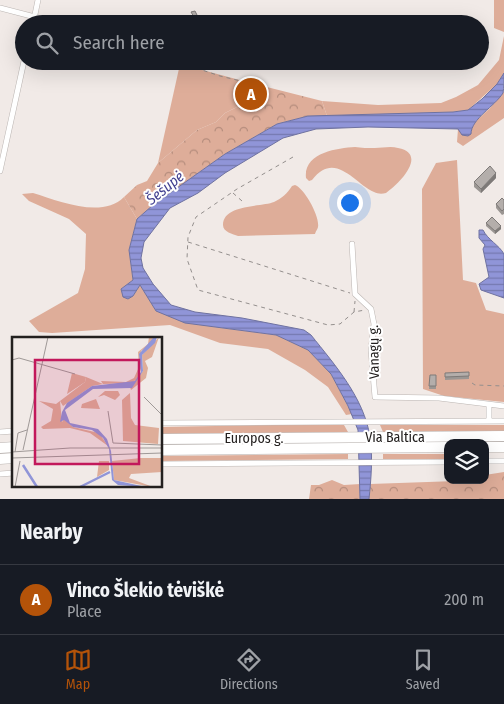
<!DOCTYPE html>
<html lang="en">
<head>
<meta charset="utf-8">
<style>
	body { margin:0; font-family:"Fira Sans Condensed",sans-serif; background:#242831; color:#f1f3f6 }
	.controls { position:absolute; right:15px; bottom:15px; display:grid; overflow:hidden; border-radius:10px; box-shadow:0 5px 20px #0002 }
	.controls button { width:45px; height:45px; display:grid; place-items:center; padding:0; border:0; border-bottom:1px solid #363941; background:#171b24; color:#f1f3f6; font:25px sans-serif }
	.you { position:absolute; left:349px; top:202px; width:18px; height:18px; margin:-12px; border:4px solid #fff; border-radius:50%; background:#1a73e8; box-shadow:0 0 0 8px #1a73e833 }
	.badge { display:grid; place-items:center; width:32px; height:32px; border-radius:50%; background:#b45309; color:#fff; font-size:16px; font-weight:700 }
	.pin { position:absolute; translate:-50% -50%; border:2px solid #fff; box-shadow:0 1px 5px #0006 }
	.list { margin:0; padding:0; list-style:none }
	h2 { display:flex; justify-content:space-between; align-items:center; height:65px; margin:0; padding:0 20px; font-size:21px }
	h2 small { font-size:16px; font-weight:400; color:#9ea1a6 }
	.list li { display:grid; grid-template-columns:32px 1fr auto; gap:15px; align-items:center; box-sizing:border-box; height:70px; padding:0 20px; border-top:1px solid #363941 }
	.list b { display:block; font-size:19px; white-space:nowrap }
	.list p { margin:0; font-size:16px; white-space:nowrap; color:#9ea1a6 }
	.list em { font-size:16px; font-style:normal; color:#9ea1a6 }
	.icon { flex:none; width:28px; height:28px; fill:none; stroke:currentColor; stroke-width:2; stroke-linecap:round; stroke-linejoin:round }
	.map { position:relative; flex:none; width:504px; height:499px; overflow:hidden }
	.search { position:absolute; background:#171b24; box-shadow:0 5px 20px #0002; left:15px; right:15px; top:15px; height:55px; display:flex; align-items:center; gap:12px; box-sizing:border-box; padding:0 18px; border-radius:28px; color:#9ea1a6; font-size:19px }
	.sheet { height:135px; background:#171b24 }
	nav { display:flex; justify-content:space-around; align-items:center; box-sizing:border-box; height:70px; border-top:1px solid #363941; background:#171b24; font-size:14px; color:#9ea1a6 }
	nav a { display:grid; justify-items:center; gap:2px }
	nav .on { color:#b45309 }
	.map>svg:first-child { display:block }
	.grass { fill:#dead99 }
	.forest { fill:url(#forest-crowns) }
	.water { fill:url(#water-rules); stroke:#6f72a0 }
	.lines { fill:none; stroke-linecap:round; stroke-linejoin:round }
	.street-casing { stroke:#bbb5b2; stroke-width:6 }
	.highway-casing { stroke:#bbb5b2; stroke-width:11 }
	.path { stroke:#948f8d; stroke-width:1; stroke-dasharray:4 4; stroke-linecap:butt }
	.street { stroke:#fff; stroke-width:5 }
	.highway { stroke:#fff; stroke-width:10 }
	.wall { fill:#9b9693 }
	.shaded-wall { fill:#7e7a78 }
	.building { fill:#b4aeab; stroke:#7e7a78 }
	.labels { text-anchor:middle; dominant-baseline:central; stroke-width:4; stroke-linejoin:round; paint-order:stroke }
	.street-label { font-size:14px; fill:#23201f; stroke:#fff }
	.water-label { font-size:15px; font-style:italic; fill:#424090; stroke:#fff }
	.inset-river { fill:none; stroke:#9095d8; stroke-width:2.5 }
	.inset-road { fill:none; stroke:#9f9997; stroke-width:1 }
	.view { fill:#c2185b; fill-opacity:0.15; stroke:#c2185b; stroke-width:2.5 }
	.inset-edge { fill:none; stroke:#23201f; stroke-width:2.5 }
</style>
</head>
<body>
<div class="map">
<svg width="504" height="499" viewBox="0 0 504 499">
	<defs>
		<pattern id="forest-crowns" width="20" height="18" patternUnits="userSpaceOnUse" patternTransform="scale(1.25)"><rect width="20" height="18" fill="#dead99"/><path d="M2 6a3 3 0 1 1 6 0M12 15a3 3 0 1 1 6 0" fill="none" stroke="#b48c7c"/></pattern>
		<pattern id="water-rules" width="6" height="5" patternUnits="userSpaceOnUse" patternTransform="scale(1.25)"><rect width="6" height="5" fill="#9095d8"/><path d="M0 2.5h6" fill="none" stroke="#7579af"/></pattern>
	</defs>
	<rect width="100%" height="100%" fill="#f1eae7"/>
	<path class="grass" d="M 494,0 L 504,0 L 504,32 L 494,28 Z
		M 504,36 L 504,73 L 497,84 L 468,110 L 453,112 L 327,116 L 322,101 L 378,105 L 441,103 L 456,97 L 478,85 L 499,60 Z
		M 180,64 L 247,82 L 243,104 L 225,113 L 216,122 L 197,130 L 158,163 Z
		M 504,91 L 504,118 L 463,146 L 457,142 L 458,129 L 471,129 L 474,123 L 490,108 Z
		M 355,147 C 361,148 368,148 375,148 C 382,148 391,146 398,148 C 429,154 398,185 386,193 C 382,194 378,194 374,192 C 354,183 335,150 312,180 L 309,181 L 306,178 C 303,153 337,148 355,147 Z
		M 457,160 L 463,280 L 476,283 L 486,310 L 504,314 L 504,402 L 444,396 L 423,389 L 422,189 L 436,163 Z
		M 295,185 C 304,188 320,216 318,227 C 318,228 315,233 315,234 L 238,236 C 233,234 223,232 223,225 C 223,204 262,207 274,202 C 282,198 287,194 292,186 Z
		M 33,193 C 59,201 102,219 124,197 L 137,219 L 129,250 L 133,280 L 121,289 L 133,296 L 140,285 L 156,311 L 223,328 L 276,335 L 308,350 L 331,374 L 352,414 L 346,415 L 328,387 L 305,370 L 268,349 L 220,343 L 170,325 L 52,333 L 39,332 L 29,321 L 78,293 L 85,269 L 86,234 L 69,219 L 29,201 L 22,194 Z
		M 274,425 L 344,425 L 348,432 L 161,434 L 161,427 Z
		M 380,425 L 504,425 L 504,431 L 383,432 Z
		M 348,454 L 348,459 L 161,461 L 161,456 Z
		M 383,454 L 448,454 L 448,459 L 383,459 Z"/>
	<path class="forest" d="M 247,82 L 322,101 L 327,116 L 308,116 L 277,124 L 225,154 L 153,205 L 137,219 L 124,197 L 137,185 L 147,181 L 158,163 L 197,130 L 216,122 L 225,113 L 243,104 Z
		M 504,472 L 504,499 L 369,499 L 370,484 L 485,480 L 485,475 Z
		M 332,480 L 344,485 L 360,484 L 360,499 L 309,499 L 311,485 L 319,485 Z"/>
	<path class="water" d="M 504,73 C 504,79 504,88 503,93 C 495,106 471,119 471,134 L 468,136 L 462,135 L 458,129 L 368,127 L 316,129 L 283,138 L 225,173 L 198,193 L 170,208 L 144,242 L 141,258 L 143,268 L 153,284 L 171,305 L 195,312 L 242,318 L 304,330 L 311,335 C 335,365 364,398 370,437 C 373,456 371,480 369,499 L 360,499 L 358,430 L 348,406 L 331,374 L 308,350 L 276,335 L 185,323 L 156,311 L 140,285 L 133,296 L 128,299 L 123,297 L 121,289 L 133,280 L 129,250 L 137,219 L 153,205 L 225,154 L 277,124 L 308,116 L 453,112 L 468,110 L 482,99 L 497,84 Z
		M 479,230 L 483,230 C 488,240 499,245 504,254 C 504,260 504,290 504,298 L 481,290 L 479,284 L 489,277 L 483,249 L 485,245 L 479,238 Z"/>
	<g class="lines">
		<g class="street-casing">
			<path id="street" d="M 0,8 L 62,24
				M 33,24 L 38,0
				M 173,61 L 193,66
				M 0,171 L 24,61
				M 352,244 L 355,294 L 371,309 L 374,324 L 371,350 L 375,397 L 439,398 L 504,406
				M 489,421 L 489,405
				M 161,423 L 504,421
				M 0,432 L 14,431
				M 485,461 L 504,461
				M 161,464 L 448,462
				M 0,474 L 14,473"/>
		</g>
		<g class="highway-casing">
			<path id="highway" d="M 161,439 L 504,436
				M 485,447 L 504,447
				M 0,448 L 14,447
				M 161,450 L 448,447
				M 0,459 L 14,458"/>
		</g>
		<path class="path" d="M 196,68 L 220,76 L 249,83
			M 293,157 L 237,189 L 196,217 L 188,237 L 187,259 L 198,290 L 328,325 L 340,324 L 354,312 L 365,310
			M 233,193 L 242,201
			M 188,242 L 350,293
			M 354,312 L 355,301
			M 472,383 L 475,385 L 504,386"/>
		<use href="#street" class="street"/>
		<use href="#highway" class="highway"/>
	</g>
	<path class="wall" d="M 496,178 L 481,193 L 474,187 L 474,182 Z
		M 504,200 L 504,214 L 502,215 L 496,208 L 496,204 Z
		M 486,223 L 501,229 L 495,234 L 486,226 Z
		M 469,372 L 469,379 L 445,380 L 445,373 Z
		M 430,375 L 436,375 L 436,389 L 429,389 Z"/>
	<path class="shaded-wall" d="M 496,173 L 496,178 L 481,193 L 481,189 Z
		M 501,226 L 501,229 L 495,234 L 495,231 Z"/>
	<path class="building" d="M 195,11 L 197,15 L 194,17 L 191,12 Z
		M 228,16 L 229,18 L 231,17 L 234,24 L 228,24 L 225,18 Z
		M 490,166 L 496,173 L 481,189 L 474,182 Z
		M 502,198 L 504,200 L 504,209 L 502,211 L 496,204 Z
		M 492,217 L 501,226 L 495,231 L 486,223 Z
		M 469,372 L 469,376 L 445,377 L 445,373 Z
		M 430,375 L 436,375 L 436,386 L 429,386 Z"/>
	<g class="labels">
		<g class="street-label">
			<text transform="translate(374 352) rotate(-91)">Vanagų g.</text>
			<text x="395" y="437">Via Baltica</text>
			<text x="254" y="438">Europos g.</text>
		</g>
		<g class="water-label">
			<text transform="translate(165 188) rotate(-39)">Šešupė</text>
		</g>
	</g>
	<g transform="translate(12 337)">
		<rect width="150" height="150" fill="#f1eae7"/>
		<path d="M 137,0 L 142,0 L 138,8 L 129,14 L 130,28 L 126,41 L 120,46 L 91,47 L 89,44 L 114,45 L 122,41 L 127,30 L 126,15 L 136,7 ZM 147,0 L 140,20 L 133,24 L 136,31 L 134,41 L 119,53 L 118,50 L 131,34 L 130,18 ZM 60,36 L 74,40 L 73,45 L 55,57 ZM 93,54 L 106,54 L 108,58 L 103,63 L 92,58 L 86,60 ZM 118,56 L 119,81 L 123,88 L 147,91 L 146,107 L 111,104 L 110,63 ZM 84,62 L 88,72 L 69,71 L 70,67 ZM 27,64 L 44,67 L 48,64 L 50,85 L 52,82 L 61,90 L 87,96 L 96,109 L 78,96 L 58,91 L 31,92 L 29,90 L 39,84 L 41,72 Z" fill="#dead99"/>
		<path d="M 74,40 L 91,47 L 80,49 L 51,69 L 48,64 L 73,45 ZM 129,121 L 150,121 L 150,135 L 119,137 L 117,141 L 141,150 L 102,143 L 100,124 ZM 87,124 L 97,124 L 97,133 L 85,140 Z" fill="#dead99"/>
		<path d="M 142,0 L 145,0 L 143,6 L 130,18 L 131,34 L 120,51 L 81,52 L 53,73 L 58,86 L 86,92 L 95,102 L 99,114 L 102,143 L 134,150 L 106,148 L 100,143 L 97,112 L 91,101 L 80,93 L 61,90 L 52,83 L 48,85 L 50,75 L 55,66 L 80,49 L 123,44 L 129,35 L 127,17 Z" fill="#9095d8"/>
		<path class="inset-river" d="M 11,128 L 25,150M 68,150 L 98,135"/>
		<path class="inset-road" d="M 0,23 L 7,21 L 63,37M 132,60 L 150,78M 96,74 L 101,106 L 150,108M 11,113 L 36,0M 0,115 L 58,111 L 150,111M 3,115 L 6,96 L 15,93M 0,121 L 150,116M 3,150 L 8,124"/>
		<path class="view" d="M 23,23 L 127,23 L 127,127 L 23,127 Z"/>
		<rect width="150" height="150" class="inset-edge"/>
	</g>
</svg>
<div class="controls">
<button><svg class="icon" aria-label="layers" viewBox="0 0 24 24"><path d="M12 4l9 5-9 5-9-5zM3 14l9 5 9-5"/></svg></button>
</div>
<div class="you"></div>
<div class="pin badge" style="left:251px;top:94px">A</div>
<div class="search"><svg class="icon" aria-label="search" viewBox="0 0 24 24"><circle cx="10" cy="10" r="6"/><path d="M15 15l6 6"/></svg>Search here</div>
</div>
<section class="sheet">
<h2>Nearby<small></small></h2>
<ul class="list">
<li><span class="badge">A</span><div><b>Vinco Šlekio tėviškė</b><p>Place</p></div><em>200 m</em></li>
</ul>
</section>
<nav>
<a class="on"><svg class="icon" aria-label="map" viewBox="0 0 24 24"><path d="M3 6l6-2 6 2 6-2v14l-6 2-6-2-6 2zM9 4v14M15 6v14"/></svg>Map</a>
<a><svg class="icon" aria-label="directions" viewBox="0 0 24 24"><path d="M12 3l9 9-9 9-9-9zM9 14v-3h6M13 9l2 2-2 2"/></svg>Directions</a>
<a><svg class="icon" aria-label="saved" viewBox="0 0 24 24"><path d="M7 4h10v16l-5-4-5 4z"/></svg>Saved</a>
</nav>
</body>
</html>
